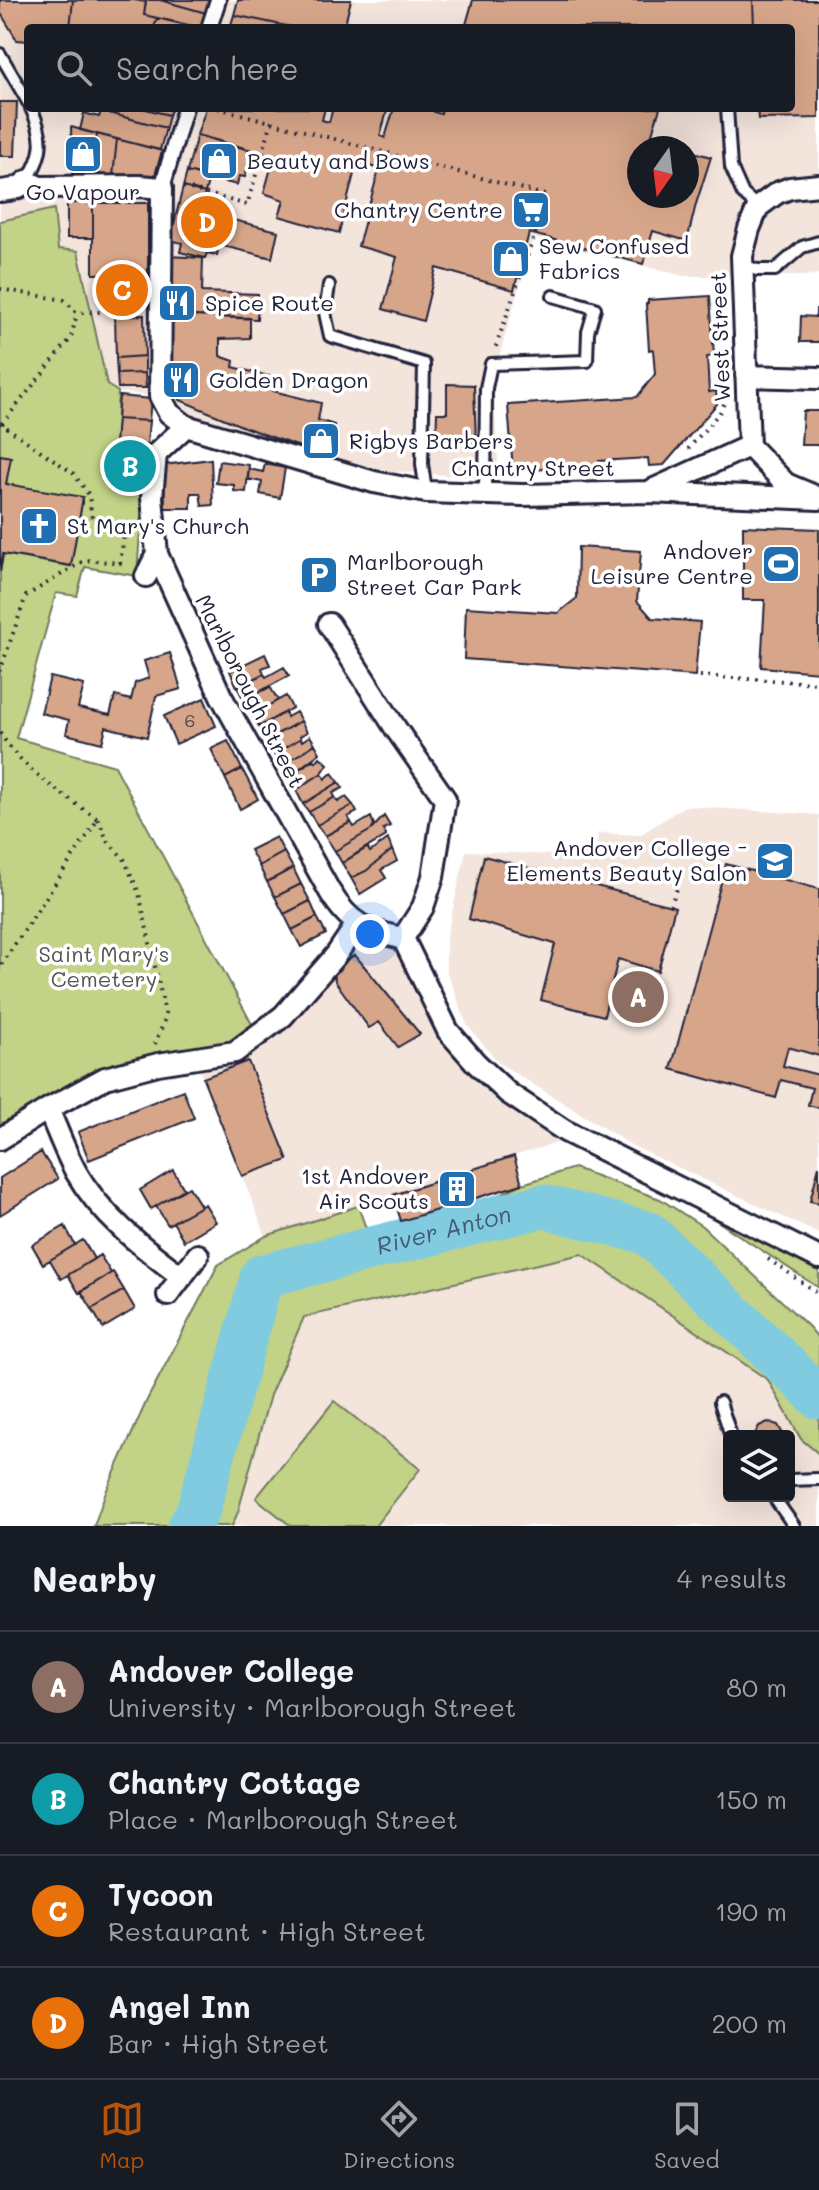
<!DOCTYPE html>
<meta charset="utf-8">
<style>
:root{--surface:#171b24;--page:#242831;--text:#f1f3f6;--muted:#9ea1a6;--line:#363941;--accent:#b45309}
body{margin:0;font-family:Mali,sans-serif;background:var(--page);color:var(--text)}
.controls{position:absolute;right:24px;bottom:24px;display:grid;overflow:hidden;border-radius:8px;box-shadow:0 8px 32px #0002}
.controls button{width:72px;height:72px;display:grid;place-items:center;padding:0;border:0;border-bottom:2px solid var(--line);background:var(--surface);color:var(--text);font:40px sans-serif}
.compass{position:absolute;left:627px;top:136px;width:72px;height:72px;border-radius:50%;background:var(--surface);box-shadow:0 8px 32px #0002;rotate:194deg}
.you{position:absolute;left:370px;top:934px;width:28px;height:28px;margin:-20px;border:6px solid #fff;border-radius:50%;background:#1a73e8;box-shadow:0 0 0 12px #1a73e833}
.badge{display:grid;place-items:center;width:52px;height:52px;border-radius:50%;background:var(--accent);color:#fff;font-size:26px;font-weight:700}
.pin{position:absolute;translate:-50% -50%;border:4px solid #fff;box-shadow:0 2px 8px #0006}
.list{margin:0;padding:0;list-style:none}
h2{display:flex;justify-content:space-between;align-items:center;height:104px;margin:0;padding:0 32px;font-size:34px}
h2 small{font-size:26px;font-weight:400;color:var(--muted)}
.list li{display:grid;grid-template-columns:52px 1fr auto;gap:24px;align-items:center;box-sizing:border-box;height:112px;padding:0 32px;border-top:2px solid var(--line)}
.list b{display:block;font-size:30px;white-space:nowrap}
.list p{margin:0;font-size:26px;white-space:nowrap;color:var(--muted)}
.list em{font-size:26px;font-style:normal;color:var(--muted)}
.icon{flex:none;width:44px;height:44px;fill:none;stroke:currentColor;stroke-width:2;stroke-linecap:round;stroke-linejoin:round}
.map{position:relative;flex:none;width:819px;height:1526px;overflow:hidden}
.search{position:absolute;background:var(--surface);box-shadow:0 8px 32px #0002;left:24px;right:24px;top:24px;height:88px;display:flex;align-items:center;gap:20px;box-sizing:border-box;padding:0 28px;border-radius:8px;color:var(--muted);font-size:30px}
.sheet{height:552px;background:var(--surface)}
nav{display:flex;justify-content:space-around;align-items:center;box-sizing:border-box;height:112px;border-top:2px solid var(--line);background:var(--surface);font-size:22px;color:var(--muted)}
nav a{display:grid;justify-items:center;gap:4px}
nav .on{color:var(--accent)}
.map>svg:first-child{display:block}
</style>
<div class="map">
<svg width="819" height="1526" viewBox="0 0 819 1526">
<rect width="100%" height="100%" fill="#fff"/>
<filter id="ink" filterUnits="userSpaceOnUse"><feTurbulence type="fractalNoise" baseFrequency=".0125" numOctaves="2"/><feDisplacementMap in="SourceGraphic" scale="16" xChannelSelector="R" yChannelSelector="G"/><feConvolveMatrix kernelMatrix="1 2 1 2 8 2 1 2 1" color-interpolation-filters="sRGB"/></filter>
<g filter="url(#ink)">
<!-- built -->
<path fill="#f3e4dc" fill-rule="evenodd" d="M0,0H819V274L803,276H684L533,238L493,378L499,478L317,467L151,396L118,392L107,385L78,251L58,250L54,210L0,221ZM28,28H791V108H28ZM639,148H687V196H639Z
M685,806L819,815V1234L631,1145L499,1063L467,1025L446,969V939L466,851L596,857L598,833L640,835Z
M401,940L427,1019L502,1097L564,1140L266,1236L192,1051L233,1045L296,1003L331,952Z
M582,1254L819,1351V1526H215L303,1317ZM729,1436H789V1496H729Z"/>
<!-- green -->
<path fill="#c2d286" stroke="#727a60" stroke-width="2" d="M54,209L58,249L78,251L107,385L118,392L114,486L143,487L137,576L85,567L77,596L56,593L16,738L115,766L255,1030L233,1045L192,1051L0,1132V572L3,554L70,566L83,498L6,484L10,457L0,455V221Z
M574,1168L660,1199L702,1226L809,1327L819,1339V1454L801,1439L768,1380L582,1254L304,1317L270,1395L238,1512L232,1526H94L105,1494L147,1400L218,1265L266,1236L358,1206L367,1231L490,1199L522,1184Z
M705,1213L819,1270V1288Z
M334,1401L420,1469L375,1526H291L256,1498Z"/>
<g fill="none" stroke-linecap="round" stroke-linejoin="round">
<!-- river -->
<path stroke="#81cbe1" stroke-width="44" id="s1" d="M190,1526L198,1511L262,1276L542,1206L648,1233L819,1397"/>
</g>
<!-- building -->
<path fill="#d7a68a" stroke="#22223b" stroke-width="2" d="M0,0H73L70,28H28V41L17,40L0,12Z
M73,0H134L146,2L144,15L157,18L154,28H70Z
M146,0H160L206,13L202,28L144,15Z
M160,0H210L206,13Z
M238,0H351L344,28H296L234,15Z
M473,0H753L754,28H465Z
M753,0H819V118L758,119L757,108H791V28H754Z
M234,15L296,28H230Z
M157,18L198,28H154Z
M0,102H17L15,156H0Z
M101,108H142L169,115L166,128L101,111Z
M142,108H172L169,115Z
M206,108H325L322,120L329,122L333,108H388L380,136L385,138L394,108H435L434,112L441,114L442,108H660L650,140L678,148H639V196H687V150L711,157L696,204L687,241L653,231L643,264L529,233L514,290L436,268L423,321L383,309L397,257L358,246L379,169L357,162L339,233L279,216L284,200L264,193L274,157L197,135Z
M101,111L166,128L160,150L80,130L84,113L99,117Z
M71,127L97,134L92,173H72Z
M97,134L117,139L113,176L92,173Z
M197,135L252,150L245,177L239,176L237,185L187,172Z
M117,139L162,151L155,175L149,178L113,176Z
M187,172L209,177L205,193L183,187Z
M183,187L205,193L200,212L278,231L272,258L219,245L217,255L207,253L205,258L180,252L182,243L170,240Z
M67,203H93V238H67Z
M93,203H148V274H93Z
M169,256L203,258L202,292L258,294L257,319L169,315Z
M102,274H142V307L102,306Z
M710,296L714,356L707,357L709,392L716,391L717,404L664,465L649,466L648,458L599,461V466L513,471L508,405L637,397L655,374L653,349L649,350L646,304L648,303V300Z
M816,309H819V342H800L801,316L816,317Z
M144,315L145,356L116,358L115,316Z
M169,315L250,318V338L220,339V356L234,361L233,367L276,378L273,391L321,403L318,420L334,425L323,453L294,445L244,427L180,400L170,383Z
M145,356V373L117,374L116,358Z
M145,373L146,388H118L117,374Z
M447,384L474,385L476,443H436L437,413H447Z
M119,396L151,399L149,421L117,419Z
M803,411H819V445H801Z
M117,419L149,421L147,445L115,443Z
M117,448L144,449L142,485L116,484Z
M0,455L11,457L6,484L83,497L71,566L3,554L0,572Z
M211,459L213,505L202,506L200,493H191V508H165L164,465Z
M219,461L249,465L246,492L234,491V485L216,483Z
M265,464L285,468L280,498L260,494L262,482L248,479L249,469L263,472Z
M743,526L819,529V672L761,667L765,600H743Z
M578,547L641,551L637,601L652,618L700,622L695,676L464,659L466,607L558,613L577,598Z
M170,653L181,689L156,696L147,737L106,727L102,743L66,734L69,720L41,713L50,677L84,685L78,708L110,715L115,696L131,700L135,683L149,678L144,661Z
M265,654L270,665L262,668L264,674L237,687L230,671Z
M284,667L289,676L244,700L237,687L264,674L266,677Z
M270,687L278,700L252,715L244,700Z
M286,696L292,708L259,727L252,715Z
M204,698L216,726L176,744L164,716Z
M285,712L287,717L296,712L301,721L266,740L259,727Z
M301,721L307,732L300,736L301,738L274,754L266,740Z
M310,736L315,744L281,766L274,754L301,738L302,741Z
M228,741L242,769L225,778L211,749Z
M315,744L320,753L288,777L281,766Z
M320,757L328,764L322,773L296,790L288,777L314,759L316,762Z
M242,769L258,799L240,809L225,778Z
M322,773L325,779L332,773L339,782L303,804L296,790Z
M339,782L343,788L333,793L335,797L309,812L303,804Z
M335,797L338,802L346,797L353,805L317,825L309,812Z
M353,805L357,812L348,817L351,822L325,836L317,825Z
M384,816L390,826L383,829L386,836L342,863L335,851L371,830Z
M371,817L374,825L371,830L335,851L325,836L351,822L354,827Z
M276,837L284,852L259,866L250,850Z
M388,839L392,850L366,871L351,878L342,863L367,847L370,852Z
M392,850L397,861L381,870L386,878L360,894L351,878L366,871Z
M284,852L293,868L267,882L259,866Z
M484,856L675,907L658,971L618,959L604,1016L541,1000L555,944L469,919Z
M726,864L819,889V1056L788,1047L783,1066L819,1075V1108L808,1105L812,1088L781,1080L776,1098L671,1069Z
M293,868L301,884L275,897L267,882Z
M301,884L310,901L284,914L275,897Z
M310,901L317,917L292,930L284,914Z
M317,917L326,934L301,947L292,930Z
M355,955L420,1034L398,1047L379,1022L369,1028L335,981L334,968Z
M248,1061L288,1160L242,1176L203,1078Z
M183,1090L194,1118L89,1160L78,1132Z
M41,1152L58,1179L0,1215V1178Z
M514,1156L522,1184L401,1221L393,1195Z
M819,1166V1203L810,1201Z
M173,1170L184,1189L151,1209L140,1190Z
M189,1187L201,1206L168,1225L156,1206Z
M205,1204L216,1222L184,1241L173,1222Z
M65,1226L75,1245L43,1264L32,1245Z
M83,1240L94,1259L61,1279L50,1260Z
M100,1255L111,1273L79,1293L68,1275Z
M113,1272L124,1290L92,1309L81,1291Z
M124,1290L135,1309L103,1328L92,1309Z
M768,1422L778,1425L784,1436H754L759,1426Z"/>
<g fill="none" stroke-linecap="round" stroke-linejoin="round">
<!-- service casing -->
<g stroke="#22223b" stroke-width="16">
<path id="service" d="M0,54L28,102
M727,108L731,167L743,194L758,207
M27,181C44,153 45,138 31,108
M741,264L757,270H775L802,247L819,242
M329,285L325,313L330,336L424,364L422,464L426,492
M485,495L486,388L491,364L587,361L588,332L595,308L553,296
M720,1402L731,1436
M789,1480L819,1479
M773,1496L794,1526"/>
</g>
<!-- pedestrian casing -->
<g stroke="#22223b" stroke-width="20">
<path id="pedestrian" d="M209,28L218,0
M162,188L185,108"/>
</g>
<!-- minor casing -->
<g stroke="#22223b" stroke-width="26">
<path id="minor" d="M0,191C11,190 19,189 27,181L39,187L140,186L162,188L160,396L169,413L186,426L374,482L426,492L523,495L648,492L819,499
M746,376L819,378
M186,426L156,454L152,497L157,554L221,696L330,892C350,925 366,931 403,938
M652,490L749,446
M812,495L786,484L749,446L742,256L749,229L758,207L777,193L790,188L819,185
M146,576L157,554
M329,624L396,729L445,799L433,877L423,907L403,938
M403,938L448,1031L476,1063L508,1093L565,1131L819,1258
M48,1109C57,1129 65,1152 76,1172C101,1216 142,1247 182,1277
M0,1139L48,1109L105,1078L158,1064L235,1052L283,1016L336,955L357,924
M168,1295L198,1255"/>
</g>
<!-- path -->
<path stroke="#22223b" stroke-width="4" stroke-dasharray="2 6" stroke-linecap="butt" d="M218,108L545,195L535,234L495,349
M183,187L247,205L272,121
M0,289L64,300L77,313L138,310
M0,423L73,473L89,495L92,520L125,529L120,563L85,560L26,596L0,671
M2,424L71,338L77,313
M688,449L720,412L725,402
M700,676L819,683
M0,733C23,770 62,794 98,819L0,967
M98,819L107,840L124,859L139,893L166,1017L155,1044
M670,906L679,884
M768,1259L819,1294"/>
<!-- service -->
<use href="#service" stroke="#fff" stroke-width="10"/>
<!-- pedestrian -->
<use href="#pedestrian" stroke="#fff" stroke-width="14"/>
<!-- minor -->
<use href="#minor" stroke="#fff" stroke-width="20"/>
</g>
</g>
<!-- icons -->
<defs>
<g id="shop-square" transform="scale(2)"><rect x="-9" y="-9" width="18" height="18" rx="4" fill="#1f6fb2" stroke="#fff"/><path d="M-5-2.5h2.3a2.7 3.5 0 0 1 5.4 0H5L5.5 6h-11ZM-1.5-2.5h3a1.5 2.3 0 0 0-3 0Z" fill="#fff"/></g>
<g id="supermarket-square" transform="scale(2)"><rect x="-9" y="-9" width="18" height="18" rx="4" fill="#1f6fb2" stroke="#fff"/><path d="M-6-5.5h2.5l.6 2H6L4.5 2H-2.5L-4.4-4H-6ZM-1.5 3.2a1.3 1.3 0 1 0 .1 0ZM3 3.2a1.3 1.3 0 1 0 .1 0Z" fill="#fff"/></g>
<g id="restaurant-square" transform="scale(2)"><rect x="-9" y="-9" width="18" height="18" rx="4" fill="#1f6fb2" stroke="#fff"/><path d="M-5-6h1v4h1v-4h1v4h1v-4h1v5L-1.5 .5V6h-2V.5L-5-1ZM5-6V6H3V1.5H1.5Q1.5-4 5-6Z" fill="#fff"/></g>
<g id="church-square" transform="scale(2)"><rect x="-9" y="-9" width="18" height="18" rx="4" fill="#1f6fb2" stroke="#fff"/><path d="M-1.2-6h2.4v3.5h3.3v2.4h-3.3V6h-2.4V-.1h-3.3v-2.4h3.3Z" fill="#fff"/></g>
<g id="stadium-square" transform="scale(2)"><rect x="-9" y="-9" width="18" height="18" rx="4" fill="#1f6fb2" stroke="#fff"/><path d="M0-5a6.5 5 0 1 0 0 10a6.5 5 0 1 0 0-10ZM-3.5-1.8h7v3.6h-7Z" fill="#fff"/></g>
<g id="parking-square" transform="scale(2)"><rect x="-9" y="-9" width="18" height="18" rx="4" fill="#1f6fb2" stroke="#fff"/><path d="M-3.5-5.5H1a3.5 3.5 0 0 1 0 7H-1V5.5H-3.5ZM-1-3.4V-.6H.8a1.4 1.4 0 0 0 0-2.8Z" fill="#fff"/></g>
<g id="school-square" transform="scale(2)"><rect x="-9" y="-9" width="18" height="18" rx="4" fill="#1f6fb2" stroke="#fff"/><path d="M0-5L7-2L0 1L-7-2ZM-4 1L0 2.5L4 1V4Q0 6-4 4Z" fill="#fff"/></g>
<g id="building-square" transform="scale(2)"><rect x="-9" y="-9" width="18" height="18" rx="4" fill="#1f6fb2" stroke="#fff"/><path d="M-4-6H4V6H1V3H-1V6H-4ZM-2.5-4.3h1.7v1.8h-1.7ZM.8-4.3h1.7v1.8H.8ZM-2.5-1h1.7V.8h-1.7ZM.8-1h1.7V.8H.8Z" fill="#fff"/></g>
</defs>
<g fill-rule="evenodd">
<use href="#shop-square" x="83" y="154"/>
<use href="#shop-square" x="219" y="161"/>
<use href="#supermarket-square" x="531" y="210"/>
<use href="#shop-square" x="511" y="259"/>
<use href="#restaurant-square" x="177" y="303"/>
<use href="#restaurant-square" x="181" y="380"/>
<use href="#shop-square" x="321" y="441"/>
<use href="#church-square" x="39" y="526"/>
<use href="#stadium-square" x="781" y="564"/>
<use href="#parking-square" x="319" y="575"/>
<use href="#school-square" x="775" y="861"/>
<use href="#building-square" x="457" y="1189"/>
</g>
<g text-anchor="middle" stroke-width="7" stroke-linejoin="round" paint-order="stroke">
<!-- number labels -->
<g font-size="18" fill="#4f434f">
<text x="190" y="727">6</text>
</g>
<!-- poi labels -->
<g font-size="22" fill="#22223b" stroke="#fff" text-anchor="start">
<text x="247" y="169">Beauty and Bows</text>
<text x="83" y="200" text-anchor="middle">Go Vapour</text>
<text x="503" y="218" text-anchor="end">Chantry Centre</text>
<text x="539" y="254">Sew Confused<tspan x="539" dy="25">Fabrics</tspan></text>
<text x="205" y="311">Spice Route</text>
<text x="209" y="388">Golden Dragon</text>
<text x="349" y="449">Rigbys Barbers</text>
<text x="67" y="534">St Mary's Church</text>
<text x="753" y="559" text-anchor="end">Andover<tspan x="753" dy="25">Leisure Centre</tspan></text>
<text x="347" y="570">Marlborough<tspan x="347" dy="25">Street Car Park</tspan></text>
<text x="747" y="856" text-anchor="end">Andover College -<tspan x="747" dy="25">Elements Beauty Salon</tspan></text>
<text x="429" y="1184" text-anchor="end">1st Andover<tspan x="429" dy="25">Air Scouts</tspan></text>
</g>
<!-- street labels -->
<g font-size="22" fill="#22223b" stroke="#fff">
<text transform="translate(720 337) rotate(-92)" y="8">West Street</text>
<text x="533" y="476">Chantry Street</text>
<text transform="translate(250 691) rotate(63)" y="8">Marlborough Street</text>
</g>
<!-- park labels -->
<g font-size="22" fill="#525752" stroke="#fff">
<text x="104" y="962">Saint Mary's<tspan x="104" dy="25">Cemetery</tspan></text>
</g>
<!-- water labels -->
<g font-size="24" font-style="italic" fill="#435d75" stroke="#fff">
<text dy="8" stroke="none"><textPath href="#s1" startOffset="448">River Anton</textPath></text>
</g>
</g>
</svg>
<div class="controls">
<button><svg class="icon" aria-label="layers" viewBox="0 0 24 24"><path d="M12 4l9 5-9 5-9-5zM3 14l9 5 9-5"/></svg></button>
</div>
<svg class="compass" viewBox="-18 -18 36 36"><path d="M0-13l5 13h-10z" fill="#e53935"/><path d="M0 13l5-13h-10z" fill="#9ea1a6"/></svg>
<div class="you"></div>
<div class="pin badge" style="left:638px;top:997px;background:#8d6e63">A</div>
<div class="pin badge" style="left:130px;top:466px;background:#0f9aa8">B</div>
<div class="pin badge" style="left:122px;top:290px;background:#e8710a">C</div>
<div class="pin badge" style="left:207px;top:222px;background:#e8710a">D</div>
<div class="search"><svg class="icon" aria-label="search" viewBox="0 0 24 24"><circle cx="10" cy="10" r="6"/><path d="M15 15l6 6"/></svg>Search here</div>
</div>
<section class="sheet">
<h2>Nearby<small>4 results</small></h2>
<ul class="list">
<li><span class="badge" style="background:#8d6e63">A</span><div><b>Andover College</b><p>University · Marlborough Street</p></div><em>80 m</em></li>
<li><span class="badge" style="background:#0f9aa8">B</span><div><b>Chantry Cottage</b><p>Place · Marlborough Street</p></div><em>150 m</em></li>
<li><span class="badge" style="background:#e8710a">C</span><div><b>Tycoon</b><p>Restaurant · High Street</p></div><em>190 m</em></li>
<li><span class="badge" style="background:#e8710a">D</span><div><b>Angel Inn</b><p>Bar · High Street</p></div><em>200 m</em></li>
</ul>
</section>
<nav>
<a class="on"><svg class="icon" aria-label="map" viewBox="0 0 24 24"><path d="M3 6l6-2 6 2 6-2v14l-6 2-6-2-6 2zM9 4v14M15 6v14"/></svg>Map</a>
<a><svg class="icon" aria-label="directions" viewBox="0 0 24 24"><path d="M12 3l9 9-9 9-9-9zM9 14v-3h6M13 9l2 2-2 2"/></svg>Directions</a>
<a><svg class="icon" aria-label="saved" viewBox="0 0 24 24"><path d="M7 4h10v16l-5-4-5 4z"/></svg>Saved</a>
</nav>
